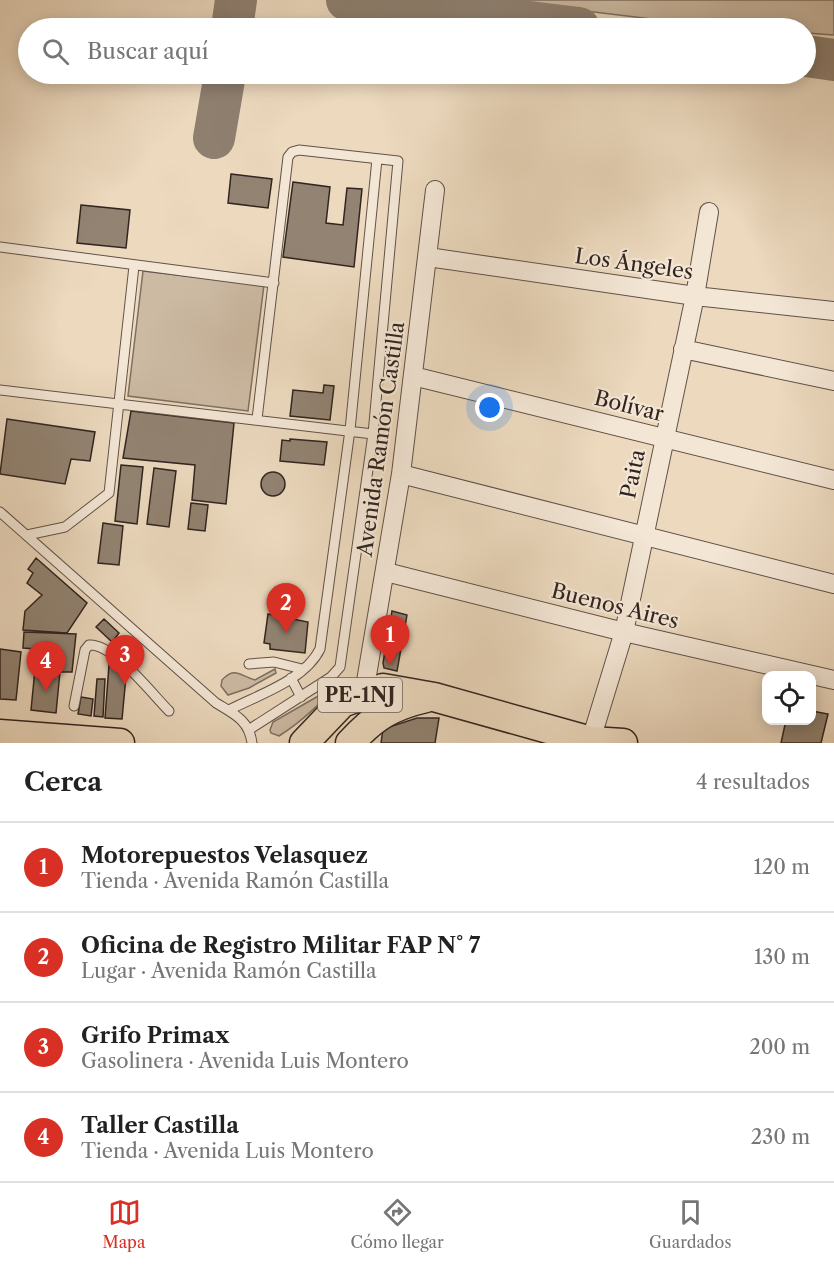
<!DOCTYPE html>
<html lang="es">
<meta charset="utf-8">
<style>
:root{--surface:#fff;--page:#f6f6f6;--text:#222;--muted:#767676;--line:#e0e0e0;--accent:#d93025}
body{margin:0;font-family:"Libre Caslon Text",serif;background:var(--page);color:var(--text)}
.controls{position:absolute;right:18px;bottom:18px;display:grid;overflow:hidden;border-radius:12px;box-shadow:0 3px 15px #0003}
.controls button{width:54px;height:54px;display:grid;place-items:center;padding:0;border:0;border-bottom:2px solid var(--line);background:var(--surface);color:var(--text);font:30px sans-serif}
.you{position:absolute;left:490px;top:408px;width:21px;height:21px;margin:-15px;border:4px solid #fff;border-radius:50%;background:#1a73e8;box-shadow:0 0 0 9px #1a73e833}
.badge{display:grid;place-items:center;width:39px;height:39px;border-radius:50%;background:var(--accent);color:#fff;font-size:20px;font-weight:700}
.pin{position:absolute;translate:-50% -50px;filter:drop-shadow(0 2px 3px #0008)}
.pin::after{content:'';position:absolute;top:32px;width:21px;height:18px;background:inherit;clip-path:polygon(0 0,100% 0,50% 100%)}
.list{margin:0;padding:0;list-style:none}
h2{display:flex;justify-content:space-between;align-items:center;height:78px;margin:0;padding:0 24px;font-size:26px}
h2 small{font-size:20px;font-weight:400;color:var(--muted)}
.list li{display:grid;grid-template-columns:39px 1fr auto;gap:18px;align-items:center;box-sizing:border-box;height:90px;padding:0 24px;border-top:2px solid var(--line)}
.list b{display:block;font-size:22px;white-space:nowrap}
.list p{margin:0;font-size:20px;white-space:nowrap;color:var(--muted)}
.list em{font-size:20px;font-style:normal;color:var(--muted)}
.icon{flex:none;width:33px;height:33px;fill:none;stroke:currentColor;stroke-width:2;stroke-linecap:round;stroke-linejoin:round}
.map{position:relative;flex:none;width:834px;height:743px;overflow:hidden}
.search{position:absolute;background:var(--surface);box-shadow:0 3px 15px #0003;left:18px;right:18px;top:18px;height:66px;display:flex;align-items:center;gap:15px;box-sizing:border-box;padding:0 21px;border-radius:33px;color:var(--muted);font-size:22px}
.sheet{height:438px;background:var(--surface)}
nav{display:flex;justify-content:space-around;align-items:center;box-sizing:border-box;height:84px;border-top:2px solid var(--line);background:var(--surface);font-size:16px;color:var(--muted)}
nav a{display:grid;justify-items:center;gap:3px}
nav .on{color:var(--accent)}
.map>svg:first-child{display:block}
</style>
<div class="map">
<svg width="834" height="743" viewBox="0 0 834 743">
<rect width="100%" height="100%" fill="#ecd9be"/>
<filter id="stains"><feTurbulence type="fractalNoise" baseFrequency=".00333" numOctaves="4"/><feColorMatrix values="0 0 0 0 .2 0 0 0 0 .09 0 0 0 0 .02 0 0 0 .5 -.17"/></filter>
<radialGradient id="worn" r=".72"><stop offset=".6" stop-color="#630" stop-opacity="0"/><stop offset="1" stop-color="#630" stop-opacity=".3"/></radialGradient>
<!-- green -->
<path fill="#ccbaa3" stroke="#7e7062" stroke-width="1.5" d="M494,0H834V35L806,33V28L702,25Z
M143,271L264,285L248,411L128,396Z
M275,669L276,673L249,688L228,695L221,686L222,680C235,666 240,676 255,680Z
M340,680C322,703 304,720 279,736L271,733L270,730L273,722L320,695Z"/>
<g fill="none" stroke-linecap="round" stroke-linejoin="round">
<!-- taxiway -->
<path stroke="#8e7f6f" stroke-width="42" d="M347,0L579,28
M232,28L236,0
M806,56L834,60
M214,138L225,74"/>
</g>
<!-- building -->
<path fill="#928372" stroke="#312520" stroke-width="1.5" d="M231,174L272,179L268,208L228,203Z
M293,182L330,187L326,223L343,225L347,188L362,189L354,267L283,257Z
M81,205L130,210L126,248L77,243Z
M324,385L334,386L330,420L290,416L293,390L323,393Z
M131,411L234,423L226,504L192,500L195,465L123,458Z
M7,419L95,432L90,461L71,459L65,484L0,474Z
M290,439L327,442L324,465L280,461L282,440L290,441Z
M121,465L143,467L137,524L115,521Z
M154,468L176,471L169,527L147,524Z
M261 484a12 12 0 1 1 24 0a12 12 0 1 1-24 0Z
M191,503L208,505L205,531L188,529Z
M103,523L123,526L119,565L98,563Z
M36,558L87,603L67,633L23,630L25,611L42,595L27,583L33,573L28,569Z
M392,611L407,615L397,671L384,668L383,663Z
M268,614L308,622L305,653L270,649V644L264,643Z
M104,619L119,633L112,642L96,627Z
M24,632L76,634L72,672H60L62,651L23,648Z
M0,649L21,652L16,700L0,699Z
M37,649L62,651L56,713L31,710Z
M109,665L127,666L122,719L105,718Z
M97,679H105L103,717L94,716Z
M81,697L93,699L91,716L78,714Z
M812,711L828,714L821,743H781L786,720H812Z
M417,718H439L435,743H381L383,729Z"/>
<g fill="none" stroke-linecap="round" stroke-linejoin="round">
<!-- lane casing -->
<g stroke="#605248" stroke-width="11">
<path id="lane" d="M0,247L274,283
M0,390L373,434
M0,512L216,703C234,714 249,720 252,743
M27,535L65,527L109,493L134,266
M249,664L274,662L302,669
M291,678L301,697
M74,706L85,650L89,645C113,643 152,694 169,711
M229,710C258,695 305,680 320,649L350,430L377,159
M250,729L331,677L340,667L373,434L398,161L299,150L292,152L288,157L257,419"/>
</g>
<!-- street casing -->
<g stroke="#605248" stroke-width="20">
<path id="street" d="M428,257L695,296L834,311
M683,349L834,381
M413,376L834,480
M401,474L834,584
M386,572L624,632L834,680
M364,693L401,474L435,190
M590,743L624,632L695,296L709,212"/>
</g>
<!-- primary casing -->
<g stroke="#312520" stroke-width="31">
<path id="primary" d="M0,734L120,743
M304,743L342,703L383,688L434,697L591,741L623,743
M350,743C374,717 391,706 426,698"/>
</g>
<!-- lane -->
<use href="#lane" stroke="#f3e6d5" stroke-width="9"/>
<!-- street -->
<use href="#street" stroke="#f3e6d5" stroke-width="18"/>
<!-- primary -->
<use href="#primary" stroke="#ecd9be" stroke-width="28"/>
</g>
<g text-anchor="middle" stroke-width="4.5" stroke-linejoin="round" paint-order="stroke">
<!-- shield labels -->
<rect fill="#f3e6d5" stroke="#6b5f56" stroke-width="1.5" x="318" y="678" width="84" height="34" rx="4.5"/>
<g font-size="20" font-weight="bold" fill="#312520">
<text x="360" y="702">PE-1NJ</text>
</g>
<!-- street labels -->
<g font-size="21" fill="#312520" stroke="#f3e6d5">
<text transform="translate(634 264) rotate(8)" y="7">Los Ángeles</text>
<text transform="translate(629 406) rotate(14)" y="7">Bolívar</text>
<text transform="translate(381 439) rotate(-82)" y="7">Avenida Ramón Castilla</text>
<text transform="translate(633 474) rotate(-78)" y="7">Paita</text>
<text transform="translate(615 606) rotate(14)" y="7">Buenos Aires</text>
</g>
</g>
<rect width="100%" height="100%" filter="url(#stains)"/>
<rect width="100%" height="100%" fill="url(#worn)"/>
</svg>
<div class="controls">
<button><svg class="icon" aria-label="locate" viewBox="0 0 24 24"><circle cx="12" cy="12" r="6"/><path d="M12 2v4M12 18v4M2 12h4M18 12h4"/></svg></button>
</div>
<div class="you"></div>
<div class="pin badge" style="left:390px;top:665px">1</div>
<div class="pin badge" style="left:286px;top:633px">2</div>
<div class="pin badge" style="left:125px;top:685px">3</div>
<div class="pin badge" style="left:46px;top:691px">4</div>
<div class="search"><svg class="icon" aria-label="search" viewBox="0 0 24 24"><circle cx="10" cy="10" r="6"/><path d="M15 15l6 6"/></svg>Buscar aquí</div>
</div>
<section class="sheet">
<h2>Cerca<small>4 resultados</small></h2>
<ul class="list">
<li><span class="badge">1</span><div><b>Motorepuestos Velasquez</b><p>Tienda · Avenida Ramón Castilla</p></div><em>120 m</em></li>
<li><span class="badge">2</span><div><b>Oficina de Registro Militar FAP N° 7</b><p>Lugar · Avenida Ramón Castilla</p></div><em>130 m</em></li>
<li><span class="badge">3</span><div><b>Grifo Primax</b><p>Gasolinera · Avenida Luis Montero</p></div><em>200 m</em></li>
<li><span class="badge">4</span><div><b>Taller Castilla</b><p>Tienda · Avenida Luis Montero</p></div><em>230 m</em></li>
</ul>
</section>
<nav>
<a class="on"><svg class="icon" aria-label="map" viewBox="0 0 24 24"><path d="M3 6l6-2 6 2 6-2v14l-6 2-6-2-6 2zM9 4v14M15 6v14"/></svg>Mapa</a>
<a><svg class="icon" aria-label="directions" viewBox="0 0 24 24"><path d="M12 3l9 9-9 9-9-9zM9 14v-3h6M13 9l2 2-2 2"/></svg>Cómo llegar</a>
<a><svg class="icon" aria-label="saved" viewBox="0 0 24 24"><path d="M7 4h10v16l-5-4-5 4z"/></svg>Guardados</a>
</nav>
